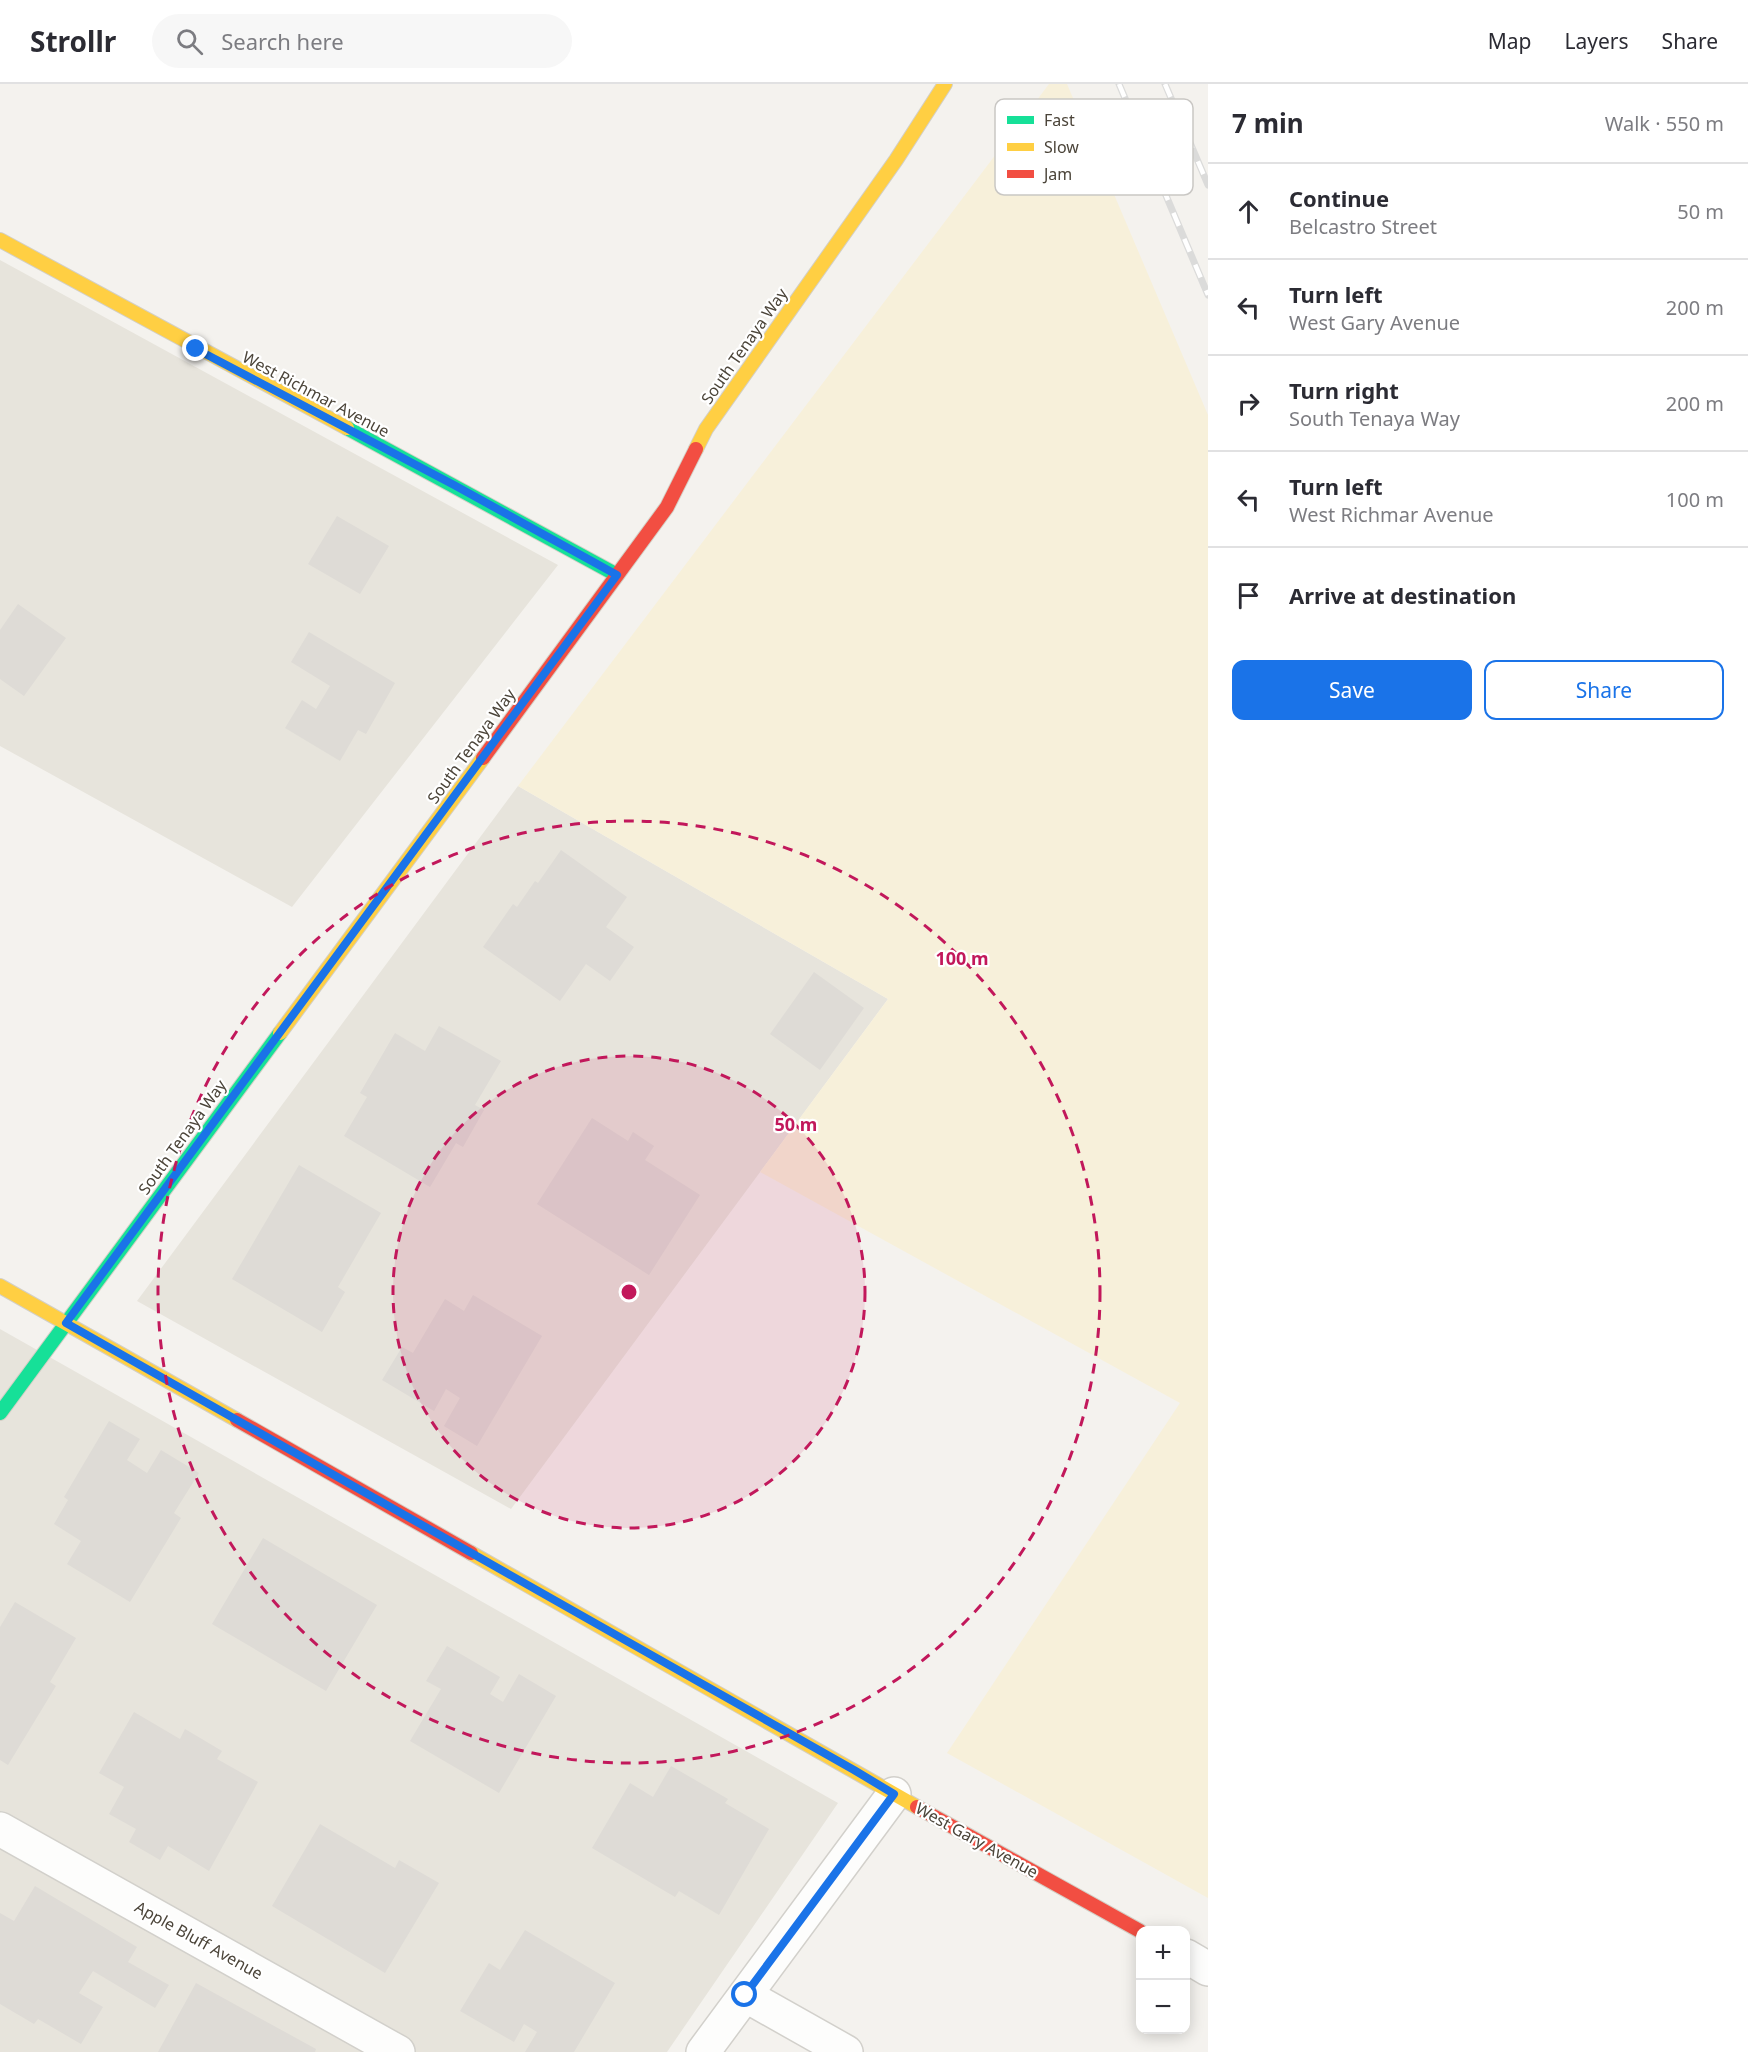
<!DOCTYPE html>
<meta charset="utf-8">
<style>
:root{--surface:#fff;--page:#f7f7f7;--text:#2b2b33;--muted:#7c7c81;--line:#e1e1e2;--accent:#1a73e8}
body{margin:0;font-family:"Noto Sans",sans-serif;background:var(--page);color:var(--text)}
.controls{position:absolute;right:18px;bottom:18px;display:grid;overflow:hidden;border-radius:12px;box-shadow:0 3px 15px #0003}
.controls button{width:54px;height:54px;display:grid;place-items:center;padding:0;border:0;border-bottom:2px solid var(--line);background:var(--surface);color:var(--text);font:30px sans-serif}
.stop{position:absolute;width:18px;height:18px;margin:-14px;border:4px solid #1a73e8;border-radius:50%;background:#fff}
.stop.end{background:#1a73e8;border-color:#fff;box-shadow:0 2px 6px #0008}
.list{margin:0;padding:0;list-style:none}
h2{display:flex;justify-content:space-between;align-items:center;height:78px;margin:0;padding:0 24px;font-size:26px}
h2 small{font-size:20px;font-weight:400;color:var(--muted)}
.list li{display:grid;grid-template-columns:39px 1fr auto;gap:18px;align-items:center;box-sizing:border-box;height:96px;padding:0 24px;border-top:2px solid var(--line)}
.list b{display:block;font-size:22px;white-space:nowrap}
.list p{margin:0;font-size:20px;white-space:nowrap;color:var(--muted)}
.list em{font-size:20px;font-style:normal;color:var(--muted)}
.actions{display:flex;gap:12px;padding:18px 24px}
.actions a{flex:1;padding:14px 0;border:2px solid var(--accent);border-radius:12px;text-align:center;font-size:21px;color:var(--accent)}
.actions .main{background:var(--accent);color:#fff}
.icon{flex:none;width:33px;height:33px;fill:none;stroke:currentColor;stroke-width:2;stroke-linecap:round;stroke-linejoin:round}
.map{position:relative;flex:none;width:1208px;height:1968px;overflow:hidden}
header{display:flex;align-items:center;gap:36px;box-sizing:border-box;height:84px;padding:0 30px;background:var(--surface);border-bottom:2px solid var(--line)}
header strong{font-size:28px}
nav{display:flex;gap:33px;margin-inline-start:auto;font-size:21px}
.search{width:420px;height:54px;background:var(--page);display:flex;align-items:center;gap:15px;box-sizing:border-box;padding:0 21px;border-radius:33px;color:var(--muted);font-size:22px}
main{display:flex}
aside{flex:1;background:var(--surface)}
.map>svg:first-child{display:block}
</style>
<header>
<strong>Strollr</strong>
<div class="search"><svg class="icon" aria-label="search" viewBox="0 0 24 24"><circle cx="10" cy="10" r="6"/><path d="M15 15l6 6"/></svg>Search here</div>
<nav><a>Map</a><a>Layers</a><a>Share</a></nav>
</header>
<main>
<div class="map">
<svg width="1208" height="1968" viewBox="0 0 1208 1968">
<rect width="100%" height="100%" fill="#f4f2ee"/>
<!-- residential -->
<path fill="#e7e4dc" d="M0,176L558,481L292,823L0,662Z
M518,702L888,915L511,1425L137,1217Z
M0,1245L838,1719L667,1968H0Z"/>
<!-- sand -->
<path fill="#f7f0da" d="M1049,0H1067L1208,331V1814L947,1669L1180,1319L760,1088L888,915L518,702Z"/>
<!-- building -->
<path fill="#dedbd6" d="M337,432L389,462L360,510L308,480Z
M18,520L66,554L24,612L0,595V546Z
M309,548L395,599L366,650L358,646L340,677L285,644L302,616L316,625L330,602L291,578Z
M561,766L627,813L606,843L634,863L610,897L586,880L560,917L483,863L513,820L517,823L535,797L538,799Z
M814,888L864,924L820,986L770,950Z
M439,942L501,977L475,1021L484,1026L463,1063L456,1059L430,1103L344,1052L367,1013L360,1009L395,949L425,967Z
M592,1034L628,1057L633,1048L654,1062L645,1076L700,1111L649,1191L537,1120Z
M299,1081L381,1129L338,1203L345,1208L322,1248L232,1195Z
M473,1211L542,1252L477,1362L444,1342L460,1314L446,1305L434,1327L382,1296L402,1263L413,1269L445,1215L464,1227Z
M109,1337L140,1355L127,1376L147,1389L161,1366L199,1389L174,1429L181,1434L130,1518L67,1480L81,1457L54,1440L68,1416L64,1413Z
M263,1454L377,1521L326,1607L212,1540Z
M15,1518L76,1554L50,1598L56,1602L8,1681L0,1676V1543Z
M447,1562L500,1593L490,1610L503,1618L519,1590L556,1612L499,1709L410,1657L441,1605L426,1597Z
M134,1628L180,1655L185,1645L222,1667L217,1675L258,1698L209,1787L168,1762L160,1776L129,1758L136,1745L109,1730L124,1703L99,1689Z
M671,1682L728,1715L725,1719L769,1745L719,1831L679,1807L675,1813L592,1764L630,1699L653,1713Z
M320,1740L395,1784L399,1776L439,1799L385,1889L272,1822Z
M35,1802L137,1863L128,1878L169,1901L155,1924L93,1887L79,1909L103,1923L81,1960L38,1935L34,1940L0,1920V1829L14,1837Z
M525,1846L615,1899L574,1968H525L537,1948L524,1940L514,1958L460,1927L489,1879L500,1886Z
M196,1899L316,1965L315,1968H158Z"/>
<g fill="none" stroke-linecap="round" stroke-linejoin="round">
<!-- street casing -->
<g stroke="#d2d0cb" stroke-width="36">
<path id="street" d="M0,1745L398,1968
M1186,1872L1208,1885
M745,1911L846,1968
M703,1968L894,1710"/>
</g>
<!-- fast casing -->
<g stroke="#d3cfc5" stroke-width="16">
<path id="fast" d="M347,344L617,491
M0,1329L280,949"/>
</g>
<!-- slow casing -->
<g stroke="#d3cfc5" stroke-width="16">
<path id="slow" d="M0,156L347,344
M696,365L706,345L896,76L945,0
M280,949L483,674
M0,1202L237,1336
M471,1469L917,1723"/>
</g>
<!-- jam casing -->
<g stroke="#d3cfc5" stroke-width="16">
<path id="jam" d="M483,674L667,423L696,365
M237,1336L471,1469
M917,1723L1140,1847"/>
</g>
<!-- street -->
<use href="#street" stroke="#fdfdfc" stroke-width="33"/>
<!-- fast -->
<use href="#fast" stroke="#16e098" stroke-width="14"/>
<!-- slow -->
<use href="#slow" stroke="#ffcf43" stroke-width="14"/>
<!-- jam -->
<use href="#jam" stroke="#f24e42" stroke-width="14"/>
<!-- rail casing -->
<g stroke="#dbdbda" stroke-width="7">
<path id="rail" d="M1119,0L1208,211
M1165,0L1208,101"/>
</g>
<!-- rail -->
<use href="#rail" stroke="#fff" stroke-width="4.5" stroke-dasharray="14" stroke-linecap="butt"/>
</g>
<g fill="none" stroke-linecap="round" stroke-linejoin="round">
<!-- route -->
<path stroke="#1a73e8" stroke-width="8" d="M196,265L454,401L617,491L66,1239L854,1686L894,1710L745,1911"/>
</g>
<!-- distance rings -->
<circle cx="629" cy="1208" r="236" fill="#c2185b" fill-opacity=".12"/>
<g fill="none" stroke="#c2185b" stroke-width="3" stroke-dasharray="10 8">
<circle cx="629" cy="1208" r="236"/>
<circle cx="629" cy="1208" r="471"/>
</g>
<g text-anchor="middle" stroke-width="4.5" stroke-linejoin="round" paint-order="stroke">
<!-- street labels -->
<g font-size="16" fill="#4b4439" stroke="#fff">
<text transform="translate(744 262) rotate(-55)" y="6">South Tenaya Way</text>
<text transform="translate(316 310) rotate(28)" y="6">West Richmar Avenue</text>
<text transform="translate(471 662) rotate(-54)" y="6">South Tenaya Way</text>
<text transform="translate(182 1053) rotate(-54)" y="6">South Tenaya Way</text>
<text transform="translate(977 1756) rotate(29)" y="6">West Gary Avenue</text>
<text transform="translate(199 1856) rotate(29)" y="6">Apple Bluff Avenue</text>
</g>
</g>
<!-- legend -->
<rect x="995" y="15" width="198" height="96" rx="9" fill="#fff" stroke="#c9c7c4" stroke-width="1.5"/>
<rect x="1007" y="32" width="27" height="8" fill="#16e098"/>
<rect x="1007" y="59" width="27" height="8" fill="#ffcf43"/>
<rect x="1007" y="86" width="27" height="8" fill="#f24e42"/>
<g font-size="16" fill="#4b4439">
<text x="1044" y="42">Fast</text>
<text x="1044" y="69">Slow</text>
<text x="1044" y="96">Jam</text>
</g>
<circle cx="629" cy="1208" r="9" fill="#c2185b" stroke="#fff" stroke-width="3"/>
<g font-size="18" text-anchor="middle" font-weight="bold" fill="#c2185b" stroke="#fff" stroke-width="4.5" stroke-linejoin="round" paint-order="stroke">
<text x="962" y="881">100 m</text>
<text x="796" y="1047">50 m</text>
</g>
</svg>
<div class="controls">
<button>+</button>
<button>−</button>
</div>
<div class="stop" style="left:745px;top:1911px"></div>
<div class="stop end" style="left:196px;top:265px"></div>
</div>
<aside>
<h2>7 min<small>Walk · 550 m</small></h2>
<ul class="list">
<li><svg class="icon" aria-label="ahead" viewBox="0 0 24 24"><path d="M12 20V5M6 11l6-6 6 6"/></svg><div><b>Continue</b><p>Belcastro Street</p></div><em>50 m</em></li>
<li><svg class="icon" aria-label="left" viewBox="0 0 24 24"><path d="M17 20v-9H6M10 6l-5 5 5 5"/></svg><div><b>Turn left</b><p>West Gary Avenue</p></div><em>200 m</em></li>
<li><svg class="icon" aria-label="right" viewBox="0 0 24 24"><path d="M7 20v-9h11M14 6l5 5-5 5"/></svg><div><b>Turn right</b><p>South Tenaya Way</p></div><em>200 m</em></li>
<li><svg class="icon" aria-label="left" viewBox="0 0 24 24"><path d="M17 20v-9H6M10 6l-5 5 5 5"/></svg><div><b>Turn left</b><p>West Richmar Avenue</p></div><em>100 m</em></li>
<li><svg class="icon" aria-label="arrive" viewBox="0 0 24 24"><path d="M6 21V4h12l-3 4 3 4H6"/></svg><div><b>Arrive at destination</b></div></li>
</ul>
<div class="actions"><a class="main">Save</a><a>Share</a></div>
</aside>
</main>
